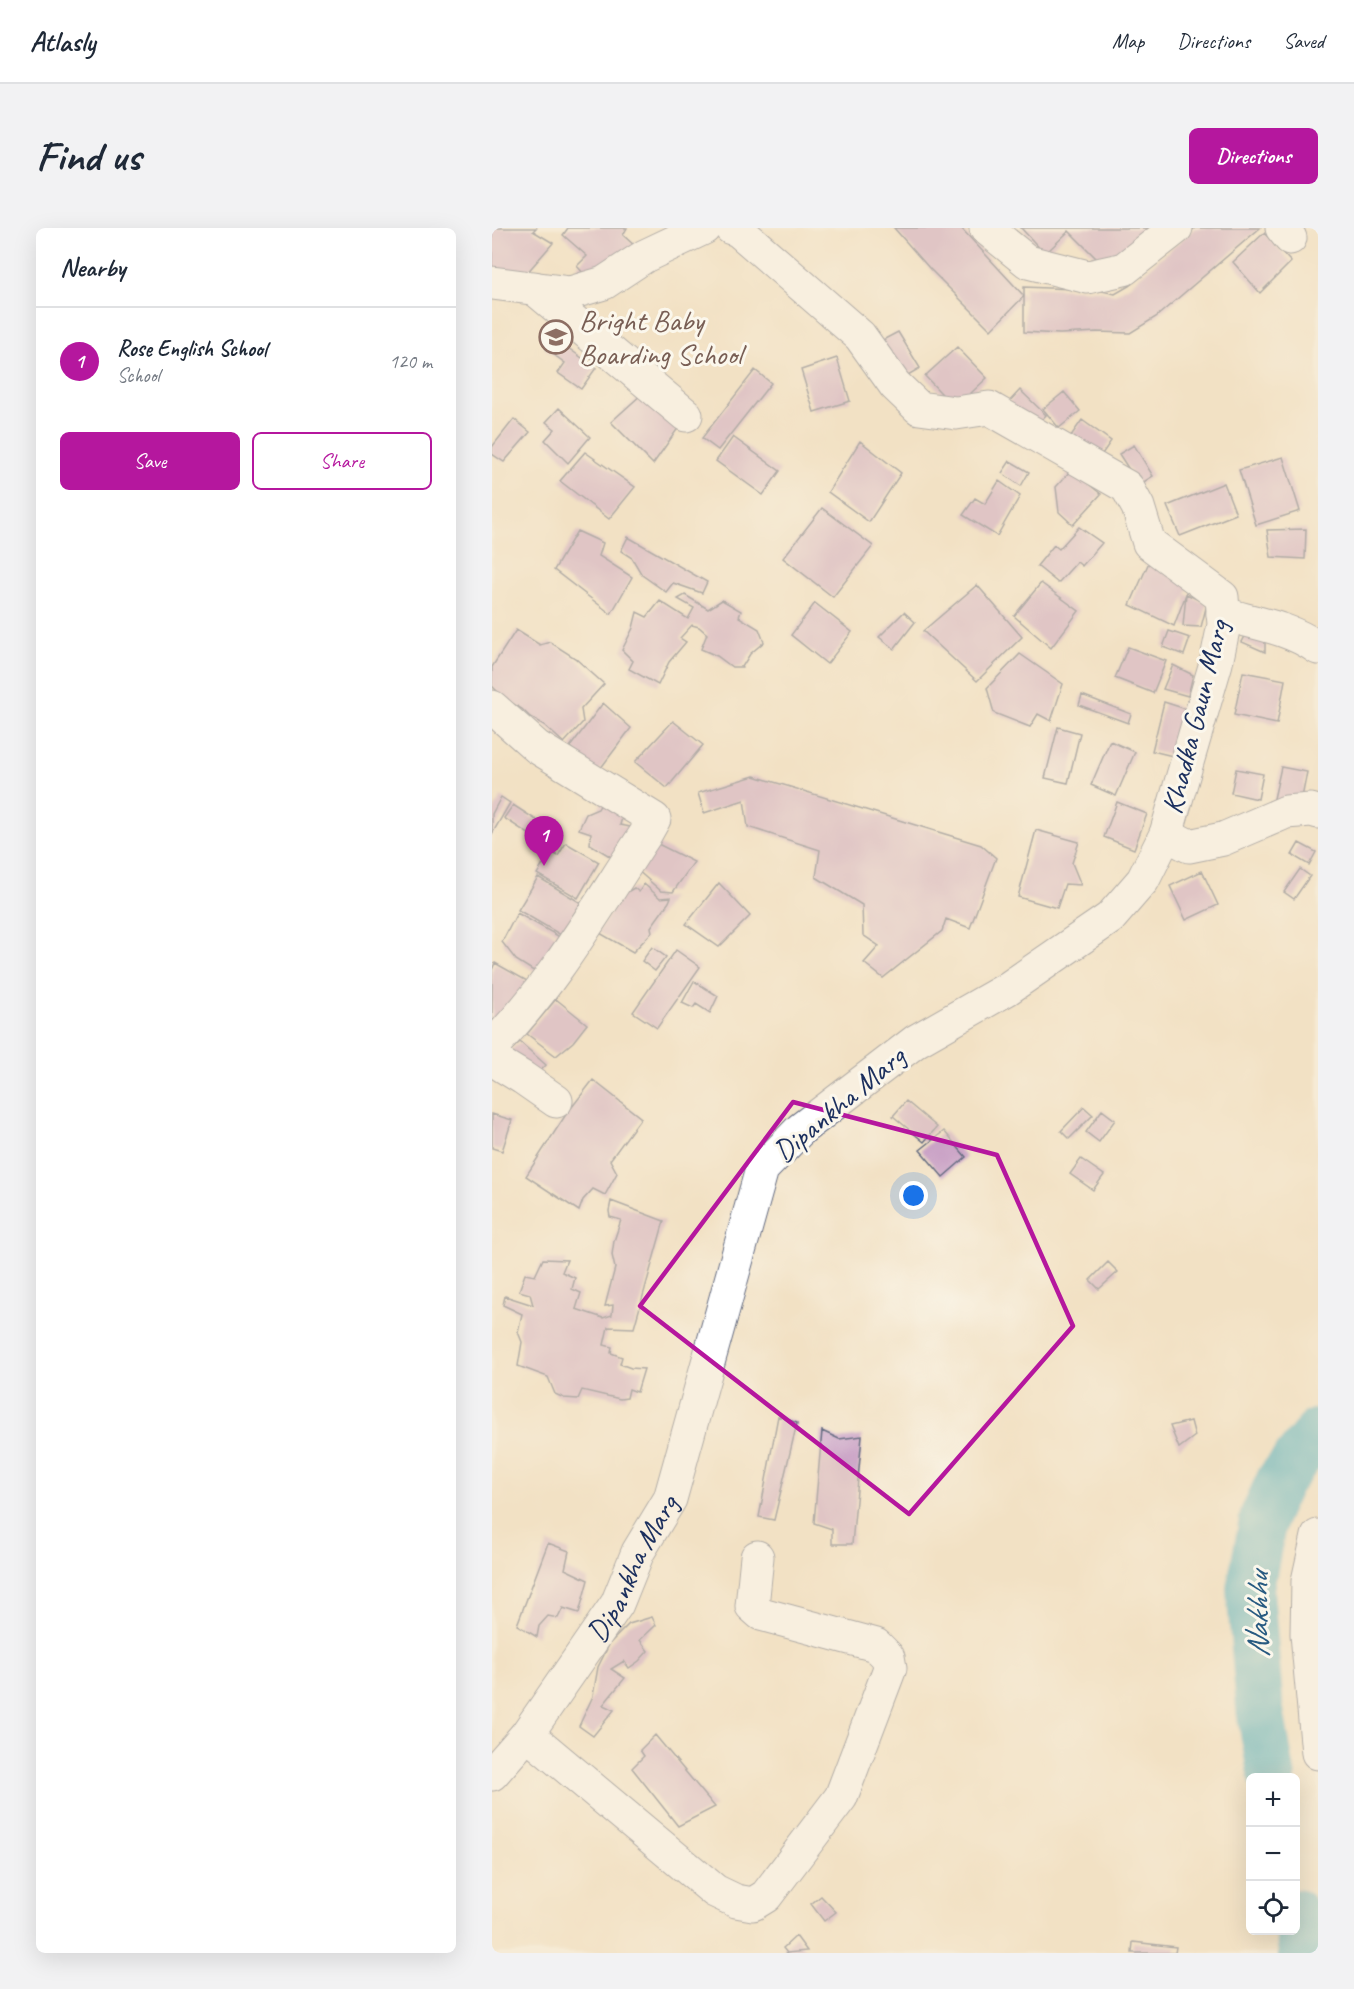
<!DOCTYPE html>
<meta charset="utf-8">
<style>
:root{--surface:#fff;--page:#f2f2f3;--text:#1f2937;--muted:#747a83;--line:#e0e1e3;--accent:#b5179e}
body{margin:0;font-family:Caveat,sans-serif;background:var(--page);color:var(--text)}
.controls{position:absolute;right:18px;bottom:18px;display:grid;overflow:hidden;border-radius:9px;box-shadow:0 6px 24px #0002}
.controls button{width:54px;height:54px;display:grid;place-items:center;padding:0;border:0;border-bottom:2px solid var(--line);background:var(--surface);color:var(--text);font:30px sans-serif}
.you{position:absolute;left:422px;top:968px;width:21px;height:21px;margin:-15px;border:4px solid #fff;border-radius:50%;background:#1a73e8;box-shadow:0 0 0 9px #1a73e833}
.badge{display:grid;place-items:center;width:39px;height:39px;border-radius:50%;background:var(--accent);color:#fff;font-size:20px;font-weight:700}
.pin{position:absolute;translate:-50% -50px;filter:drop-shadow(0 2px 3px #0008)}
.pin::after{content:'';position:absolute;top:32px;width:21px;height:18px;background:inherit;clip-path:polygon(0 0,100% 0,50% 100%)}
.list{margin:0;padding:0;list-style:none}
h2{display:flex;justify-content:space-between;align-items:center;height:78px;margin:0;padding:0 24px;font-size:26px}
h2 small{font-size:20px;font-weight:400;color:var(--muted)}
.list li{display:grid;grid-template-columns:39px 1fr auto;gap:18px;align-items:center;box-sizing:border-box;height:108px;padding:0 24px;border-top:2px solid var(--line)}
.list b{display:block;font-size:22px;white-space:nowrap}
.list p{margin:0;font-size:20px;white-space:nowrap;color:var(--muted)}
.list em{font-size:20px;font-style:normal;color:var(--muted)}
.actions{display:flex;gap:12px;padding:18px 24px}
.actions a{flex:1;padding:14px 0;border:2px solid var(--accent);border-radius:9px;text-align:center;font-size:21px;color:var(--accent)}
.actions .main{background:var(--accent);color:#fff}
.icon{flex:none;width:33px;height:33px;fill:none;stroke:currentColor;stroke-width:2;stroke-linecap:round;stroke-linejoin:round}
.map{position:relative;flex:none;width:826px;height:1725px;overflow:hidden;border-radius:9px}
header{display:flex;align-items:center;gap:36px;box-sizing:border-box;height:84px;padding:0 30px;background:var(--surface);border-bottom:2px solid var(--line)}
header strong{font-size:28px}
nav{display:flex;gap:33px;margin-inline-start:auto;font-size:21px}
.intro{display:flex;align-items:center;justify-content:space-between;box-sizing:border-box;height:144px;padding:0 36px}
h1{margin:0;font-size:42px}
.button{padding:15px 27px;border-radius:9px;background:var(--accent);color:#fff;font-size:21px;font-weight:700}
main{display:flex;gap:36px;padding:0 36px}
aside{flex:1;background:var(--surface);border-radius:9px;box-shadow:0 6px 24px #0002}
.map>svg:first-child{display:block}
</style>
<header>
<strong>Atlasly</strong>
<nav><a>Map</a><a>Directions</a><a>Saved</a></nav>
</header>
<div class="intro"><h1>Find us</h1><a class="button">Directions</a></div>
<main>
<aside>
<h2>Nearby<small></small></h2>
<ul class="list">
<li><span class="badge">1</span><div><b>Rose English School</b><p>School</p></div><em>120 m</em></li>
</ul>
<div class="actions"><a class="main">Save</a><a>Share</a></div>
</aside>
<div class="map">
<svg width="826" height="1725" viewBox="0 0 826 1725">
<rect width="100%" height="100%" fill="#fbf7ec"/>
<filter id="ink" filterUnits="userSpaceOnUse"><feTurbulence type="fractalNoise" baseFrequency=".0167" numOctaves="2"/><feDisplacementMap in="SourceGraphic" scale="12" xChannelSelector="R" yChannelSelector="G"/><feConvolveMatrix kernelMatrix="1 2 1 2 8 2 1 2 1" color-interpolation-filters="sRGB"/></filter>
<filter id="wash" filterUnits="userSpaceOnUse"><feTurbulence type="fractalNoise" baseFrequency=".008" numOctaves="4" result="noise"/><feDisplacementMap in="SourceGraphic" scale="24" xChannelSelector="R" yChannelSelector="G"/><feGaussianBlur stdDeviation="1.35" result="paint"/><feColorMatrix in="noise" values="0 0 0 0 0 0 0 0 0 0 0 0 0 0 0 0 0 1.4 0 .05"/><feComposite in="paint" operator="in"/></filter>
<g filter="url(#wash)">
<rect width="100%" height="100%" fill="#f2e1c4"/>
<g fill="none" stroke-linecap="round" stroke-linejoin="round">
<!-- river -->
<path stroke="#41abc1" stroke-width="48" d="M780,1550L768,1482L758,1361L772,1287L788,1252L826,1204
M804,1685L810,1725"/>
</g>
<g id="blocks">
<!-- building -->
<path fill="#caa3c6" d="M0,0H44L41,3L61,15L26,55L0,39Z
M76,0H135L131,7L145,20L99,54L85,38L95,28L71,7Z
M402,0H469L532,68L499,102L438,41Z
M529,0H658L614,40L577,3L553,26Z
M703,0H768L664,89L638,105L605,104L568,106L532,104V59L606,62L623,66L637,58Z
M772,5L799,34L768,65L741,34Z
M406,104L428,140L409,151L387,114Z
M62,110L104,140L89,161L66,145L73,135L54,121Z
M465,119L495,150L463,180L433,148Z
M345,130L358,173L322,184L309,142Z
M263,142L279,155L226,222L210,210Z
M528,162L554,187L542,200L515,176Z
M572,164L588,183L567,200L551,181Z
M150,166L189,196L161,236L119,194Z
M67,180L98,209L76,235L53,212L63,201L54,194Z
M22,191L38,204L12,234L0,226V219Z
M590,192L619,213L606,232L576,212Z
M241,209L288,243L271,267L224,233Z
M368,213L409,245L377,294L336,264Z
M642,217L661,248L647,257L627,226Z
M93,224L143,259L117,291L68,253Z
M791,229L808,283L764,297L747,242Z
M518,233L537,244L529,258L510,245Z
M579,242L609,266L581,297L567,284L564,259Z
M507,253L528,268L505,308L471,287L483,270L493,276Z
M732,255L744,286L688,308L675,278Z
M330,280L381,318L341,369L291,330Z
M587,299L610,315L590,338L585,334L566,355L545,338L562,317L567,321Z
M814,301L813,331L779,329L775,302Z
M85,303L111,315L107,328L140,349L119,386L62,342Z
M136,309L215,354L210,365L181,355L174,364L150,347L140,330L129,323Z
M658,332L700,351L694,366L715,376L709,399L691,398L694,366L682,398L638,377Z
M549,355L587,383L559,420L522,388Z
M485,357L530,409L485,453L431,403Z
M193,367L216,381L230,372L249,383L247,389L267,401L272,414L258,426L250,439H240L225,428L209,421L215,406L207,399L200,397L188,410L194,414L177,434L166,457L137,441L141,433L130,422L141,400L145,384L155,389L168,373L196,391L202,380L186,371Z
M323,375L360,404L335,436L299,407Z
M412,384L423,394L402,421L387,409Z
M24,402L48,417L58,414L83,430L112,456L89,481L91,494L72,515L52,497L38,489L30,481L13,471L0,458V439Z
M677,403L698,410L692,427L671,419Z
M756,403L773,408V424L750,414Z
M636,419L674,433L661,465L623,450Z
M528,426L571,456L559,493L546,486L538,499L502,485L495,460Z
M681,437L701,447L696,468L671,461Z
M751,444L793,452L785,496L742,487Z
M590,467L639,486L636,495L587,477Z
M672,474L697,482L681,528L660,523Z
M111,475L139,500L105,545L78,519Z
M181,493L211,517L175,560L143,534Z
M566,499L588,505L576,555L553,550Z
M618,513L643,524L624,568L599,557Z
M789,539L815,544L808,580L781,575Z
M744,541L771,546L766,571L739,565Z
M262,548L489,617L504,630L478,700L454,691L450,703L391,750L372,735L387,718L371,707L370,677L324,649L328,622L256,599L252,572L212,585L206,565Z
M9,569L18,575L0,606V586Z
M110,574L131,586L128,597L138,599L142,610L124,632L98,616L99,605L87,601L94,586L106,581Z
M625,574L655,586L642,621L612,609Z
M21,577L60,602L52,616L12,590Z
M544,602L587,614L580,635L589,657L573,656L565,680L526,669Z
M74,615L107,634L86,670L45,646L59,624L66,628Z
M164,615L202,634L181,664L169,663L144,641Z
M807,615L824,624L817,637L800,627Z
M808,641L818,648L802,671L792,664Z
M710,643L726,677L694,692L678,658Z
M46,649L89,675L69,707L26,682Z
M227,655L258,688L227,719L194,696Z
M152,656L168,670L179,669L177,674L159,699L160,704L141,724L106,704L130,667L142,660L147,664Z
M25,685L75,713L55,746L40,742L24,732L10,714Z
M160,719L174,729L163,743L150,733Z
M184,722L208,739L165,800L141,784Z
M3,735L37,754L16,801L0,792V742Z
M202,753L226,768L218,785L204,776L201,780L190,775Z
M64,771L95,796L81,814L64,828L35,806Z
M28,814L54,837L39,853L16,825Z
M101,852L149,890L118,932L125,945L113,967L101,961L91,972L87,983L34,948L73,888Z
M414,873L445,899L432,914L401,888Z
M592,879L601,887L577,911L569,903Z
M610,882L623,892L607,914L594,904Z
M0,886L20,892L10,923L0,920Z
M452,903L474,929L451,949L428,922Z
M589,931L612,947L601,962L578,946Z
M119,973L172,993L142,1100L116,1099L112,1117L120,1119L119,1125L130,1129L128,1136L139,1140L152,1141L145,1164L137,1161L135,1170L128,1171L90,1162L86,1171L72,1170L63,1166L56,1149L26,1138L30,1114L26,1104L30,1086L11,1077L13,1068L41,1077L38,1066L27,1063L33,1046L43,1048L51,1031L75,1032L70,1044L83,1050L80,1061L89,1065L84,1081L111,1090L120,1087L121,1077L113,1078L123,1040L120,1027L122,1013L129,992L118,989L117,983Z
M616,1034L626,1044L607,1061L598,1052Z
M286,1188L305,1195L282,1292L267,1289Z
M699,1193L703,1208L687,1220L678,1198Z
M330,1203L347,1211L370,1208L360,1316H340V1301L322,1295Z
M56,1315L77,1323L73,1341L96,1352L87,1385L71,1380L66,1390L56,1388L47,1398L45,1409L25,1397Z
M160,1389L164,1397L148,1412L156,1423L147,1433L137,1440L132,1433L119,1441L133,1450L111,1477L122,1482L101,1508L87,1498L101,1468L106,1439L118,1415L137,1396Z
M163,1507L223,1579L186,1598L140,1540L152,1528L148,1522Z
M329,1668L344,1684L332,1693L319,1676Z
M304,1708L315,1723L295,1725L291,1720Z
M641,1714L684,1719L683,1725H640Z"/>
</g>
</g>
<g filter="url(#ink)">
<use href="#blocks" fill-opacity="0" stroke="#666d82" stroke-width="1.5"/>
<g fill="none" stroke-linecap="round" stroke-linejoin="round">
<!-- minor casing -->
<g stroke="#666d82" stroke-width="35">
<g id="minor">
<path d="M239,0L246,2L368,108L403,157L427,180L464,185L497,180L635,259L646,279L657,315L730,369L732,397L724,435L674,606"/>
<path d="M494,0L536,34L596,49L632,41L684,0"/>
<path d="M790,0L798,10"/>
<path d="M0,55L78,65L112,55L153,28L212,0"/>
<path d="M42,60L194,187"/>
<path d="M731,386C763,395 799,400 826,420"/>
<path d="M0,479L45,519L162,591L153,607C105,679 61,757 0,818"/>
<path d="M0,831L31,850L64,873"/>
<path d="M826,1308L816,1353L815,1406L826,1525"/>
<path d="M35,1506L223,1663L244,1673L261,1676L274,1668L349,1569L398,1440L396,1429L384,1417L269,1386L260,1378L265,1329"/>
<path id="s1" d="M0,1546L35,1506L125,1376L146,1324L178,1271L270,941L309,901L424,813L515,761L618,690L651,652L674,606L697,618L731,611L794,584L819,582L826,584"/>
</g>
</g>
<!-- minor -->
<use href="#minor" stroke="#fff" stroke-width="33"/>
</g>
</g>
<!-- marked area -->
<path d="M0 0H826V1725H0ZM301,874L505,927L581,1098L417,1286L148,1078Z" fill="#f2e1c4" fill-opacity=".55" fill-rule="evenodd"/>
<path fill="none" stroke="#b5179e" stroke-width="4.5" stroke-linejoin="round" d="M301,874L505,927L581,1098L417,1286L148,1078Z"/>
<!-- icons -->
<defs>
<g id="school-ring" transform="scale(1.725)"><circle r="9.5" fill="#fbf7ec" stroke="#8d6e63" stroke-width="1.5"/><path d="M0-5L7-2L0 1L-7-2ZM-4 1L0 2.5L4 1V4Q0 6-4 4Z" fill="#8d6e63"/></g>
</defs>
<g fill-rule="evenodd">
<use href="#school-ring" x="64" y="109"/>
</g>
<g text-anchor="middle" stroke-width="6" stroke-linejoin="round" paint-order="stroke">
<!-- education labels -->
<g font-size="30" fill="#785e54" stroke="#fbf7ec" text-anchor="start">
<text x="87" y="102">Bright Baby<tspan x="87" dy="34">Boarding School</tspan></text>
</g>
<!-- street labels -->
<g font-size="30" fill="#1b2f5e" stroke="#fbf7ec">
<text transform="translate(703 489) rotate(-76)" y="10">Khadka Gaun Marg</text>
<text transform="translate(347 876) rotate(-40)" y="10">Dipankha Marg</text>
<text dy="10" stroke="none"><textPath href="#s1" startOffset="250">Dipankha Marg</textPath></text>
</g>
<!-- water labels -->
<g font-size="32" font-style="italic" fill="#285a81" stroke="#fbf7ec">
<text transform="translate(765 1387) rotate(-90)" y="11">Nakhhu</text>
</g>
</g>
</svg>
<div class="controls">
<button>+</button>
<button>−</button>
<button><svg class="icon" aria-label="locate" viewBox="0 0 24 24"><circle cx="12" cy="12" r="6"/><path d="M12 2v4M12 18v4M2 12h4M18 12h4"/></svg></button>
</div>
<div class="you"></div>
<div class="pin badge" style="left:52px;top:638px">1</div>
</div>
</main>
